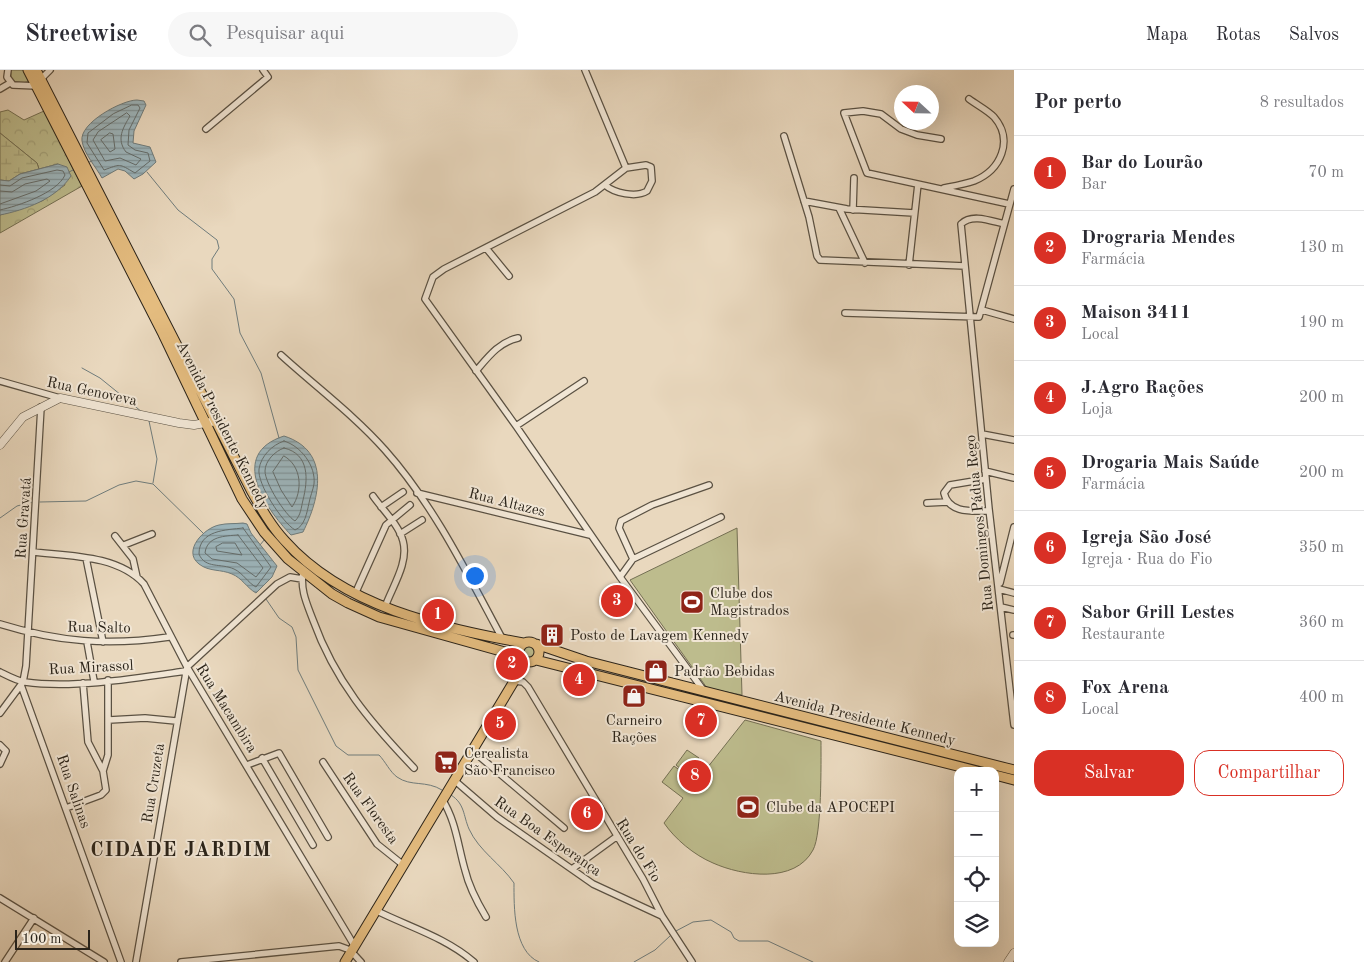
<!DOCTYPE html>
<html lang="pt">
<meta charset="utf-8">
<style>
:root{--surface:#fff;--page:#f7f7f7;--text:#2b2b33;--muted:#7c7c81;--line:#e1e1e2;--accent:#d93025}
body{margin:0;font-family:"Old Standard TT",serif;background:var(--page);color:var(--text)}
.controls{position:absolute;right:15px;bottom:15px;display:grid;overflow:hidden;border-radius:10px;box-shadow:0 5px 20px #0002}
.controls button{width:45px;height:45px;display:grid;place-items:center;padding:0;border:0;border-bottom:1px solid var(--line);background:var(--surface);color:var(--text);font:25px sans-serif}
.compass{position:absolute;left:894px;top:15px;width:45px;height:45px;border-radius:50%;background:var(--surface);box-shadow:0 5px 20px #0002;rotate:292deg}
.scale{position:absolute;left:15px;bottom:12px;width:75px;box-sizing:border-box;padding-left:5px;border:2px solid #2b241a;border-top:0;font-size:14px;line-height:18px;white-space:nowrap;color:#2b241a;-webkit-text-stroke:4px #f1e6d5;paint-order:stroke}
.you{position:absolute;left:474px;top:505px;width:18px;height:18px;margin:-12px;border:4px solid #fff;border-radius:50%;background:#1a73e8;box-shadow:0 0 0 8px #1a73e833}
.badge{display:grid;place-items:center;width:32px;height:32px;border-radius:50%;background:var(--accent);color:#fff;font-size:16px;font-weight:700}
.pin{position:absolute;translate:-50% -50%;border:2px solid #fff;box-shadow:0 1px 5px #0006}
.list{margin:0;padding:0;list-style:none}
h2{display:flex;justify-content:space-between;align-items:center;height:65px;margin:0;padding:0 20px;font-size:21px}
h2 small{font-size:16px;font-weight:400;color:var(--muted)}
.list li{display:grid;grid-template-columns:32px 1fr auto;gap:15px;align-items:center;box-sizing:border-box;height:75px;padding:0 20px;border-top:1px solid var(--line)}
.list b{display:block;font-size:19px;white-space:nowrap}
.list p{margin:0;font-size:16px;white-space:nowrap;color:var(--muted)}
.list em{font-size:16px;font-style:normal;color:var(--muted)}
.actions{display:flex;gap:10px;padding:15px 20px}
.actions a{flex:1;padding:11px 0;border:1px solid var(--accent);border-radius:15px;text-align:center;font-size:18px;color:var(--accent)}
.actions .main{background:var(--accent);color:#fff}
.icon{flex:none;width:28px;height:28px;fill:none;stroke:currentColor;stroke-width:2;stroke-linecap:round;stroke-linejoin:round}
.map{position:relative;flex:none;width:1014px;height:892px;overflow:hidden}
header{display:flex;align-items:center;gap:30px;box-sizing:border-box;height:70px;padding:0 25px;background:var(--surface);border-bottom:1px solid var(--line)}
header strong{font-size:24px}
nav{display:flex;gap:28px;margin-inline-start:auto;font-size:18px}
.search{width:350px;height:45px;background:var(--page);display:flex;align-items:center;gap:12px;box-sizing:border-box;padding:0 18px;border-radius:28px;color:var(--muted);font-size:19px}
main{display:flex}
aside{flex:1;background:var(--surface)}
.map>svg:first-child{display:block}
</style>
<header>
<strong>Streetwise</strong>
<div class="search"><svg class="icon" aria-label="search" viewBox="0 0 24 24"><circle cx="10" cy="10" r="6"/><path d="M15 15l6 6"/></svg>Pesquisar aqui</div>
<nav><a>Mapa</a><a>Rotas</a><a>Salvos</a></nav>
</header>
<main>
<div class="map">
<svg width="1014" height="892" viewBox="0 0 1014 892">
<defs>
<pattern id="forest-crowns" width="20" height="18" patternUnits="userSpaceOnUse" patternTransform="scale(1.25)"><rect width="20" height="18" fill="#bdbc8d"/><path d="M2 6a3 3 0 1 1 6 0M12 15a3 3 0 1 1 6 0" fill="none" stroke="#a3a179"/></pattern>
<pattern id="wetland-marsh" width="20" height="14" patternUnits="userSpaceOnUse" patternTransform="scale(1.25)"><rect width="20" height="14" fill="#bdbc8d"/><path d="M1 5h8M5 5V1M11 12h8M15 12V8" fill="none" stroke="#a3a179"/></pattern>
<pattern id="water-rules" width="6" height="5" patternUnits="userSpaceOnUse" patternTransform="scale(1.25)"><rect width="6" height="5" fill="#9db6bd"/><path d="M0 2.5h6" fill="none" stroke="#809499"/></pattern>
</defs>
<rect width="100%" height="100%" fill="#e9d8be"/>
<filter id="stains"><feTurbulence type="fractalNoise" baseFrequency=".004" numOctaves="4"/><feColorMatrix values="0 0 0 0 .2 0 0 0 0 .09 0 0 0 0 .02 0 0 0 .5 -.17"/></filter>
<radialGradient id="worn" r=".72"><stop offset=".6" stop-color="#630" stop-opacity="0"/><stop offset="1" stop-color="#630" stop-opacity=".3"/></radialGradient>
<!-- green -->
<path fill="#bdbc8d" stroke="#747054" d="M11,0H25L30,11L23,13L13,11L11,8Z
M737,458L742,625L707,618L630,510Z
M521 582a8 8 0 1 1 16 0a8 8 0 1 1-16 0Z
M745,650L821,671C821,692 822,764 813,780C795,814 742,806 713,793C694,785 675,769 664,753L683,728L662,712L674,696L696,712Z
M687,680L699,688L687,704L676,695Z"/>
<!-- forest -->
<path fill="url(#forest-crowns)" stroke="#747054" d="M8,40L24,50L44,41L82,116L0,163V145L42,131L65,115L58,94L39,99L37,93L0,63V42Z"/>
<!-- wetland -->
<path fill="url(#wetland-marsh)" stroke="#747054" d="M0,63L37,93L39,99L20,104L9,111L0,110Z"/>
<!-- water -->
<path fill="url(#water-rules)" stroke="#6f7c7c" d="M137,30L144,31L146,35L134,61L133,73L150,77L156,92L143,104L134,109L125,101L118,99L102,108C96,97 84,84 82,71C79,53 122,30 137,30Z
M58,94L67,97L71,106C56,129 25,140 0,145V110L9,111L20,104Z
M284,366C331,381 320,428 303,462L291,465C265,438 228,384 284,366Z
M243,453L247,454L251,463L277,496L272,507L256,523C247,518 242,508 232,504C221,499 209,502 199,494C182,481 204,458 219,455C227,453 235,454 243,453Z"/>
<g fill="none" stroke-linecap="round" stroke-linejoin="round">
<!-- shore -->
<path stroke="#646d6c" stroke-width="1" d="M132,35H138L140,38L129,60L128,75L135,80L148,83L150,91L135,103C118,93 121,94 104,100L87,73L88,63L113,44Z
M127,43L130,46C123,58 116,69 126,82L141,89L136,95L120,88L105,91L93,70L98,62Z
M110,63L113,64L115,79L110,82L101,70Z
M0,115L10,116L22,108L57,100L63,101L65,105C57,123 18,136 0,140
M0,121L12,122L25,114L47,109L50,111L36,121L0,134
M284,371C301,376 316,396 314,414C313,420 310,427 309,433C307,442 305,456 295,460C282,452 257,414 259,399C261,386 272,375 284,371Z
M284,378C310,384 308,410 303,430C301,438 301,445 295,451C285,445 265,413 265,401C265,391 275,381 284,378Z
M284,386C302,396 303,421 292,437L281,420L273,402Z
M243,458L271,497L256,517C248,513 243,503 234,499C221,493 205,499 199,484C199,460 226,460 243,458Z
M238,465L263,498L256,507L237,493L212,489L205,483C207,466 225,466 238,465Z
M223,473H235L242,485L217,481L216,477Z"/>
<!-- stream -->
<path stroke="#6f7c7c" stroke-width="1" d="M87,93L92,91
M69,102L75,99
M147,102L178,140L217,170L219,178L212,189V199L234,229L240,263L261,303L279,368
M82,298L100,308L142,342
M149,351L157,389L153,413
M40,432L86,431L119,415L136,411L153,414L203,463
M0,448L17,436L32,432
M260,475L265,469
M266,529L279,548L292,557L296,567L298,600L336,676L348,685H379C385,691 390,702 397,707C411,717 426,710 442,720
M451,725C465,734 463,745 469,759C479,781 501,794 514,813C514,836 513,881 539,892
M676,861L693,852L711,850L731,862L734,868L739,871H768L813,892
M634,892L655,880L670,866"/>
<!-- minor casing -->
<g stroke="#5a5143" stroke-width="8">
<path id="minor" d="M8,0L7,7L13,15L37,16
M585,0L626,98L595,122L444,199L433,207L425,229L516,356L620,507L704,621
M41,9L50,0
M0,19L10,13
M206,59L268,7L263,0
M784,66L809,147L817,186L820,190L965,196
M941,69L917,65L901,59L881,44L863,41L844,43L867,103L1009,134
M605,115C614,123 636,128 647,121L652,111L651,97L646,95L626,98
M944,118C954,116 965,114 974,111C1001,100 1014,70 994,47C987,40 977,35 969,29
M804,131L847,139L914,143
M839,138L865,193
M853,140L854,108
M1004,154C991,151 972,143 961,154L989,439L1014,655
M486,178L509,206
M909,195L918,114
M982,240L1014,249
M845,243L979,247L1014,119
M281,285C315,316 354,345 385,380C434,435 468,505 503,570
M476,301C488,287 499,272 518,268
M0,311L60,328
M516,356L584,311
M982,364L1014,370
M985,401L1014,408
M986,409L950,415L944,423C949,444 972,441 989,441
M417,423L590,465
M373,426C382,439 399,455 403,471C409,493 392,517 385,537
M927,433L947,432
M381,437L403,422
M400,464L422,450
M115,466L133,489L137,507
M124,475L152,464
M33,482C69,486 118,485 144,514L187,597L354,875
M86,488L103,572
M633,489L619,458L621,451L652,435L709,415
M303,502C300,520 307,534 313,550C335,611 370,652 414,698
M620,507L633,489L721,447
M1000,513L1014,457
M999,519L1014,523
M355,524L386,455L410,435
M1001,537L1014,540
M0,554C58,572 109,576 169,567
M1013,565H1014
M87,572L94,611
M187,597L277,514L290,507L302,509
M0,602C8,606 17,611 25,612C73,619 138,608 186,601
M514,611L523,612L528,617L643,809L662,846L692,892
M21,615L121,892
M0,643L23,612L26,596L41,337
M109,650L145,648L176,651
M0,675L6,681L0,694
M473,681L564,758
M262,688L313,775
M323,692L377,774L402,794
M247,695L279,683L328,767
M103,701L108,685V610
M454,710L497,747L593,814L662,846
M442,729C456,751 458,776 465,800C469,817 477,832 486,847
M66,738L101,725L106,720L103,701L88,672L83,613
M572,799L616,767
M0,828L104,892
M375,840C409,857 445,867 474,892
M5,892L34,848
M136,892L187,597
M181,892L339,876L350,880L361,892"/>
</g>
<!-- tertiary casing -->
<g stroke="#5a5143" stroke-width="9">
<path id="tertiary" d="M0,375L23,347L60,328L179,353L194,355L216,351
M1008,892L1014,883"/>
</g>
<!-- primary casing -->
<g stroke="#2b241a" stroke-width="11">
<path id="primary" d="M28,0L163,264L242,429L264,462L288,489L332,524L348,533L379,547L519,586
M36,0L251,420C261,438 271,456 285,471C344,537 439,557 523,573
M519 582a10 10 0 1 1 20 0a10 10 0 1 1-20 0Z
M536,574L586,591L1014,700
M536,590L977,701
M995,705L1014,710
M345,892L516,608L521,589"/>
</g>
<!-- minor -->
<use href="#minor" stroke="#f1e6d5" stroke-width="5.5"/>
<!-- tertiary -->
<use href="#tertiary" stroke="#f1e6d5" stroke-width="8"/>
<!-- primary -->
<use href="#primary" stroke="#e4bc7f" stroke-width="9"/>
</g>
<!-- icons -->
<defs>
<g id="stadium-square" transform="scale(1.25)"><rect x="-9" y="-9" width="18" height="18" rx="4" fill="#8f2418" stroke="#f1e6d5"/><path d="M0-5a6.5 5 0 1 0 0 10a6.5 5 0 1 0 0-10ZM-3.5-1.8h7v3.6h-7Z" fill="#fff"/></g>
<g id="building-square" transform="scale(1.25)"><rect x="-9" y="-9" width="18" height="18" rx="4" fill="#8f2418" stroke="#f1e6d5"/><path d="M-4-6H4V6H1V3H-1V6H-4ZM-2.5-4.3h1.7v1.8h-1.7ZM.8-4.3h1.7v1.8H.8ZM-2.5-1h1.7V.8h-1.7ZM.8-1h1.7V.8H.8Z" fill="#fff"/></g>
<g id="shop-square" transform="scale(1.25)"><rect x="-9" y="-9" width="18" height="18" rx="4" fill="#8f2418" stroke="#f1e6d5"/><path d="M-5-2.5h2.3a2.7 3.5 0 0 1 5.4 0H5L5.5 6h-11ZM-1.5-2.5h3a1.5 2.3 0 0 0-3 0Z" fill="#fff"/></g>
<g id="supermarket-square" transform="scale(1.25)"><rect x="-9" y="-9" width="18" height="18" rx="4" fill="#8f2418" stroke="#f1e6d5"/><path d="M-6-5.5h2.5l.6 2H6L4.5 2H-2.5L-4.4-4H-6ZM-1.5 3.2a1.3 1.3 0 1 0 .1 0ZM3 3.2a1.3 1.3 0 1 0 .1 0Z" fill="#fff"/></g>
</defs>
<g fill-rule="evenodd">
<use href="#stadium-square" x="692" y="532"/>
<use href="#building-square" x="552" y="565"/>
<use href="#shop-square" x="656" y="601"/>
<use href="#shop-square" x="634" y="626"/>
<use href="#supermarket-square" x="446" y="692"/>
<use href="#stadium-square" x="748" y="737"/>
</g>
<g text-anchor="middle" stroke-width="4" stroke-linejoin="round" paint-order="stroke">
<!-- street labels -->
<g font-size="15" fill="#2b241a" stroke="#f1e6d5">
<text transform="translate(92 321) rotate(12)" y="5">Rua Genoveva</text>
<text transform="translate(223 355) rotate(63)" y="5">Avenida Presidente Kennedy</text>
<text transform="translate(507 432) rotate(14)" y="5">Rua Altazes</text>
<text transform="translate(23 448) rotate(-86)" y="5">Rua Gravatá</text>
<text transform="translate(979 453) rotate(-96)" y="5">Rua Domingos Pádua Rego</text>
<text transform="translate(99 557) rotate(1)" y="5">Rua Salto</text>
<text transform="translate(91 597) rotate(-3)" y="5">Rua Mirassol</text>
<text transform="translate(227 638) rotate(58)" y="5">Rua Macambira</text>
<text transform="translate(865 648) rotate(14)" y="5">Avenida Presidente Kennedy</text>
<text transform="translate(153 713) rotate(-81)" y="5">Rua Cruzeta</text>
<text transform="translate(74 721) rotate(71)" y="5">Rua Salinas</text>
<text transform="translate(371 738) rotate(54)" y="5">Rua Floresta</text>
<text transform="translate(548 766) rotate(35)" y="5">Rua Boa Esperança</text>
<text transform="translate(639 780) rotate(58)" y="5">Rua do Fio</text>
</g>
<!-- poi labels -->
<g font-size="15" fill="#2b241a" stroke="#f1e6d5" text-anchor="start">
<text x="710" y="528">Clube dos<tspan x="710" dy="17">Magistrados</tspan></text>
<text x="570" y="570">Posto de Lavagem Kennedy</text>
<text x="674" y="606">Padrão Bebidas</text>
<text x="634" y="655" text-anchor="middle">Carneiro<tspan x="634" dy="17">Rações</tspan></text>
<text x="464" y="688">Cerealista<tspan x="464" dy="17">São Francisco</tspan></text>
<text x="766" y="742">Clube da APOCEPI</text>
</g>
<!-- district labels -->
<g font-size="20" font-weight="bold" letter-spacing="1" fill="#2b241a" stroke="#f1e6d5">
<text x="181" y="786">CIDADE JARDIM</text>
</g>
</g>
<rect width="100%" height="100%" filter="url(#stains)"/>
<rect width="100%" height="100%" fill="url(#worn)"/>
</svg>
<div class="controls">
<button>+</button>
<button>−</button>
<button><svg class="icon" aria-label="locate" viewBox="0 0 24 24"><circle cx="12" cy="12" r="6"/><path d="M12 2v4M12 18v4M2 12h4M18 12h4"/></svg></button>
<button><svg class="icon" aria-label="layers" viewBox="0 0 24 24"><path d="M12 4l9 5-9 5-9-5zM3 14l9 5 9-5"/></svg></button>
</div>
<svg class="compass" viewBox="-18 -18 36 36"><path d="M0-13l5 13h-10z" fill="#e53935"/><path d="M0 13l5-13h-10z" fill="#7c7c81"/></svg>
<div class="scale">100 m</div>
<div class="you"></div>
<div class="pin badge" style="left:438px;top:545px">1</div>
<div class="pin badge" style="left:512px;top:594px">2</div>
<div class="pin badge" style="left:617px;top:531px">3</div>
<div class="pin badge" style="left:579px;top:610px">4</div>
<div class="pin badge" style="left:500px;top:654px">5</div>
<div class="pin badge" style="left:587px;top:744px">6</div>
<div class="pin badge" style="left:701px;top:651px">7</div>
<div class="pin badge" style="left:695px;top:706px">8</div>
</div>
<aside>
<h2>Por perto<small>8 resultados</small></h2>
<ul class="list">
<li><span class="badge">1</span><div><b>Bar do Lourão</b><p>Bar</p></div><em>70 m</em></li>
<li><span class="badge">2</span><div><b>Drograria Mendes</b><p>Farmácia</p></div><em>130 m</em></li>
<li><span class="badge">3</span><div><b>Maison 3411</b><p>Local</p></div><em>190 m</em></li>
<li><span class="badge">4</span><div><b>J.Agro Rações</b><p>Loja</p></div><em>200 m</em></li>
<li><span class="badge">5</span><div><b>Drogaria Mais Saúde</b><p>Farmácia</p></div><em>200 m</em></li>
<li><span class="badge">6</span><div><b>Igreja São José</b><p>Igreja · Rua do Fio</p></div><em>350 m</em></li>
<li><span class="badge">7</span><div><b>Sabor Grill Lestes</b><p>Restaurante</p></div><em>360 m</em></li>
<li><span class="badge">8</span><div><b>Fox Arena</b><p>Local</p></div><em>400 m</em></li>
</ul>
<div class="actions"><a class="main">Salvar</a><a>Compartilhar</a></div>
</aside>
</main>
